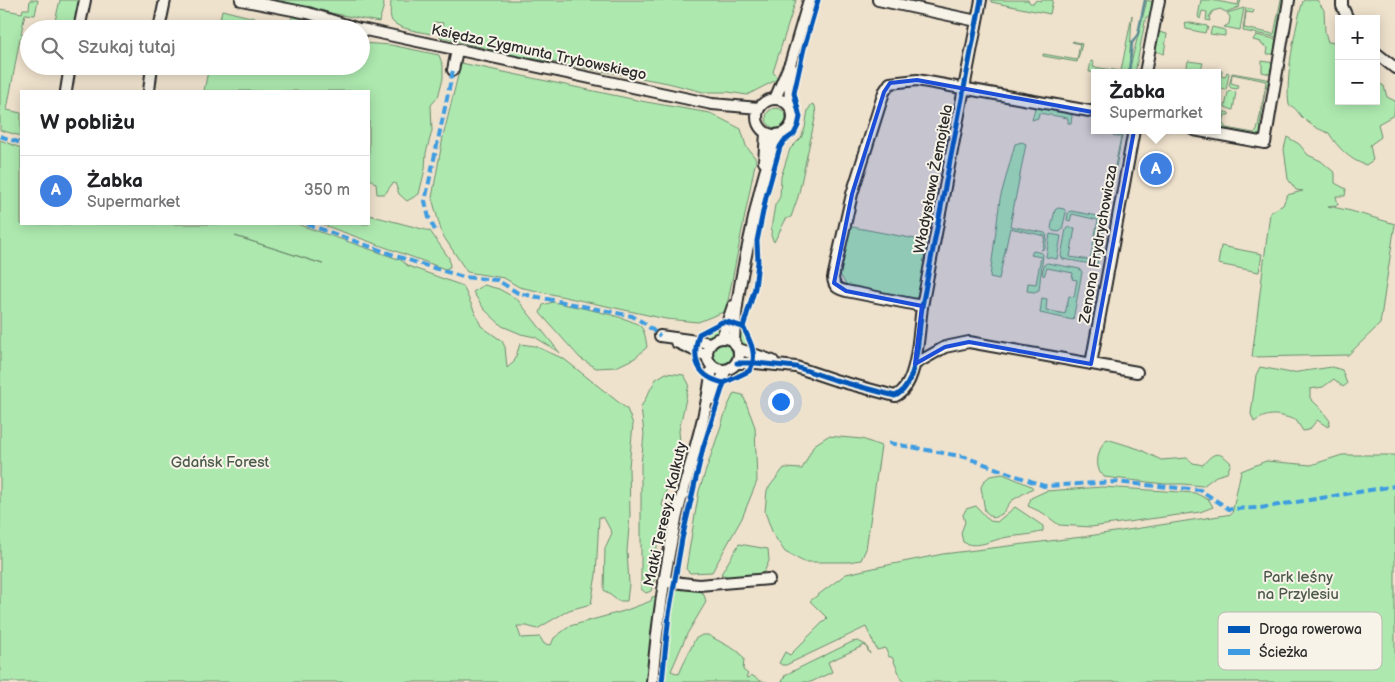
<!DOCTYPE html>
<html lang="pl">
<meta charset="utf-8">
<style>
:root{--surface:#fff;--page:#f6f6f6;--text:#202124;--muted:#757577;--line:#e0e0e0;--accent:#1a73e8}
body{margin:0;font-family:"Balsamiq Sans",sans-serif;background:var(--page);color:var(--text)}
.controls{position:absolute;right:15px;top:15px;display:grid;overflow:hidden;border-radius:0px;box-shadow:0 2px 12px #0003}
.controls button{width:45px;height:45px;display:grid;place-items:center;padding:0;border:0;border-bottom:1px solid var(--line);background:var(--surface);color:var(--text);font:25px sans-serif}
.you{position:absolute;left:780px;top:401px;width:18px;height:18px;margin:-12px;border:4px solid #fff;border-radius:50%;background:#1a73e8;box-shadow:0 0 0 8px #1a73e833}
.badge{display:grid;place-items:center;width:32px;height:32px;border-radius:50%;background:var(--accent);color:#fff;font-size:16px;font-weight:700}
.pin{position:absolute;translate:-50% -50%;border:2px solid #fff;box-shadow:0 1px 5px #0006}
.popup{position:absolute;left:1091px;top:69px;width:130px;height:65px;box-sizing:border-box;display:grid;place-content:center;border-radius:0px;background:var(--surface);filter:drop-shadow(0 1px 4px #0005);font-size:16px;white-space:nowrap;color:var(--muted)}
.popup b{font-size:19px;color:var(--text)}
.popup::after{content:'';position:absolute;left:50%;top:100%;margin-left:-10px;border:10px solid transparent;border-top-color:var(--surface)}
.list{margin:0;padding:0;list-style:none}
h2{display:flex;justify-content:space-between;align-items:center;height:65px;margin:0;padding:0 20px;font-size:21px}
h2 small{font-size:16px;font-weight:400;color:var(--muted)}
.list li{display:grid;grid-template-columns:32px 1fr auto;gap:15px;align-items:center;box-sizing:border-box;height:70px;padding:0 20px;border-top:1px solid var(--line)}
.list b{display:block;font-size:19px;white-space:nowrap}
.list p{margin:0;font-size:16px;white-space:nowrap;color:var(--muted)}
.list em{font-size:16px;font-style:normal;color:var(--muted)}
.icon{flex:none;width:28px;height:28px;fill:none;stroke:currentColor;stroke-width:2;stroke-linecap:round;stroke-linejoin:round}
.map{position:relative;flex:none;width:1395px;height:682px;overflow:hidden}
.search{position:absolute;background:var(--surface);box-shadow:0 2px 12px #0003;left:20px;top:20px;width:350px;height:55px;display:flex;align-items:center;gap:12px;box-sizing:border-box;padding:0 18px;border-radius:28px;color:var(--muted);font-size:19px}
.panel{position:absolute;background:var(--surface);box-shadow:0 2px 12px #0003;left:20px;top:90px;width:350px;height:135px;border-radius:0px}
.map>svg:first-child{display:block}
</style>
<div class="map">
<svg width="1395" height="682" viewBox="0 0 1395 682">
<rect width="100%" height="100%" fill="#efe2cd"/>
<filter id="ink" filterUnits="userSpaceOnUse"><feTurbulence type="fractalNoise" baseFrequency=".02" numOctaves="2"/><feDisplacementMap in="SourceGraphic" scale="10" xChannelSelector="R" yChannelSelector="G"/><feConvolveMatrix kernelMatrix="1 2 1 2 8 2 1 2 1" color-interpolation-filters="sRGB"/></filter>
<g filter="url(#ink)">
<!-- green -->
<path fill="#ade9af" stroke="#6c8a6d" fill-rule="evenodd" d="M30,0H38L35,15L25,14L21,34L29,36V39L20,38L7,110L21,113V136L0,130V9L22,13L23,9H29Z
M60,0H81L74,29H70L71,26L67,25V23L55,21Z
M261,0H383L384,5L379,22Z
M391,0H796L773,72L778,79L747,95L728,92H703L668,83L508,54L440,37L443,23L434,22L431,34C422,32 398,29 392,21C389,15 391,7 391,0Z
M991,0H1028L1030,3H1034L1036,0L1042,1L1041,0H1053L1050,14L991,2Z
M1147,0L1153,2L1154,4L1151,17H1146L1135,73L1089,72L1091,61L1094,62L1093,67L1121,71L1132,15L1129,71Z
M1201,0H1211L1238,5L1239,0H1241L1239,7L1226,12L1220,9L1213,11L1209,17L1210,21L1206,20L1207,12L1202,11L1200,19L1198,17Z
M1281,0H1283L1276,37L1243,31L1246,8L1254,10L1253,13L1246,12L1244,28L1274,34Z
M1305,0H1317L1324,10L1325,32L1328,42L1339,43V101H1376V82L1384,86L1387,97L1395,101L1394,115L1378,124L1381,137L1370,145L1373,160L1366,165C1351,161 1337,147 1329,133C1320,130 1312,126 1304,119C1298,114 1297,108 1289,105C1285,80 1295,27 1303,1Z
M1244,8L1240,30L1224,27L1229,24L1230,17L1227,13Z
M222,10L298,29H218Z
M293,16L330,29L290,21Z
M1185,22L1207,26L1208,29H1206L1205,33L1186,29Z
M1212,27L1225,30V36L1210,34Z
M1159,32L1167,34L1164,54L1155,51Z
M1256,35L1280,40L1279,43H1275V45L1279,46L1276,54H1267L1268,48L1261,44V42L1253,40Z
M1073,41L1082,44L1077,62L1043,56V54L1077,60L1080,44L1072,42Z
M361,43L391,45L439,55L443,66V78L438,97L431,105L432,131L426,153L425,169L419,194L407,201L399,194L395,183L392,184L385,194H377L376,184L369,178V91H204L209,66H361Z
M1188,61L1203,63L1200,73H1186Z
M1262,61L1274,63L1275,69L1271,68L1270,71L1274,72V75L1262,72Z
M461,63L646,102L710,113L741,129L746,146L756,159L726,311L698,322L666,319L519,287L504,278L467,272L442,234L432,198L443,137Z
M1219,70L1222,71L1221,76L1225,77L1227,72L1229,73L1226,90L1217,88Z
M1232,73L1272,80V82H1268L1266,89H1265L1266,81L1232,74L1231,83L1238,85L1237,89L1231,88L1229,86Z
M1265,90L1260,127L1264,129L1261,138H1255L1253,135L1221,129L1224,112H1226L1229,113V115H1225L1223,124L1226,128L1254,133L1257,131Z
M1230,91L1236,92L1233,110L1225,107L1228,92Z
M1038,96L1072,102V106H1068L1072,116L1071,123H1068V118L1039,113L1038,118L1032,120Z
M812,104L815,106L816,114L798,197L791,217L786,219L774,242L771,236L772,223L775,205L780,197L781,177L790,149L801,138L805,128L808,110Z
M766 118a10 10 0 1 1 20 0a10 10 0 1 1-20 0Z
M1114,130H1123L1110,199L1104,198L1103,195L1109,196L1121,137L1113,135Z
M1287,137L1299,144L1308,155L1321,161L1335,173V183L1346,189L1345,196H1336L1338,205L1328,206L1351,211L1395,224L1380,324L1348,355L1252,357L1270,213L1283,205L1287,195L1303,191L1296,190L1288,179L1284,149Z
M0,140L21,148V224H297L401,260L408,266L463,286L481,326L502,341L505,347L507,368L514,362L520,344L535,346L564,359L627,409L633,424L629,467L630,515L627,551L629,584L627,601H618L604,590L605,548L612,533L604,518L599,517L596,575L591,604L569,610L537,629L527,626H517L521,638L540,637L544,644L551,645L554,638L570,626L624,611L651,601L652,597L657,596L648,682H0ZM235,236L323,264H322Z
M1022,142L1026,144L1010,226L1045,233L1047,236L1045,248L1041,250L1043,248L1045,236L1010,228L999,279L990,277L1000,199L1015,144Z
M1058,208L1064,209L1066,212L1062,230L1059,232L1053,231L1051,228L1055,210Z
M1071,211L1103,217L1101,226L1104,227L1097,265L1063,259L1061,256L1066,229L1069,227L1075,228L1070,257L1090,260L1098,220L1072,214L1070,221L1067,220L1068,213Z
M369,215L430,231L449,258L450,267L445,269L321,224H369Z
M847,226L926,241L920,295L913,301L847,286L837,270Z
M1050,234L1061,236L1057,259L1046,257Z
M1221,246L1262,254L1259,272L1218,264Z
M1033,251L1042,253L1043,255L1039,290L1034,292L1027,291L1028,283L1036,284L1041,257L1031,255Z
M1047,263L1080,269L1082,272L1073,320L1040,313L1042,298L1047,299L1046,310L1065,314L1069,296L1074,297L1077,280L1072,279L1073,273L1047,268L1044,276L1042,274L1044,265Z
M484,285L499,289L517,299L560,353L535,337L521,334L502,326L484,309L473,292Z
M553,302C571,306 628,316 640,326C645,330 646,341 647,347L635,358L616,367L596,368L580,358L540,313L543,305Z
M720,324H723C720,335 711,340 700,339Z
M738,327C746,332 751,342 752,352C741,345 739,340 738,327Z
M713 354a11 11 0 1 1 22 0a11 11 0 1 1-22 0Z
M1260,367L1291,373L1332,367L1342,370L1347,384L1343,387L1334,379L1323,387L1310,389V398L1321,409L1330,421L1328,427L1317,420L1309,430L1303,431L1296,420C1279,415 1270,411 1254,422L1251,414L1256,375Z
M740,368H749L725,382L728,375Z
M666,373L684,375L689,384L679,431L681,453L669,481L662,505L666,511L657,545L656,575L651,591L646,593L641,589V465L644,434L641,407L656,379Z
M734,393L743,395L755,427L757,481L742,518L712,572L690,573L686,569L699,491L727,408Z
M828,436L862,439L881,446L866,549L861,560L847,562H804L785,552L773,534L765,512L767,490L784,468L802,469L814,445Z
M1107,439L1139,449L1161,460L1187,458L1193,463L1203,465C1214,451 1219,451 1231,463L1227,473L1216,476L1203,486L1183,484H1165L1104,477C1104,476 1099,471 1099,470C1095,461 1100,445 1107,439Z
M1342,455H1395V682H903L892,657H889L885,648L877,650L866,627L786,665H782L779,663L785,652L790,655L827,618L810,601L846,574L883,566L943,554L1082,537L1232,514L1241,471L1266,461L1311,465Z
M1003,474L1031,486L1033,488L1011,501L1002,514L993,518L985,511L981,487L984,481L990,476Z
M1102,487L1195,493L1209,500L1213,507L1200,512L1091,527L1059,525L1043,513L1028,506L1031,498L1046,491Z
M976,506L990,521L997,522L1015,507L1043,526V531C1030,536 1016,535 1003,538C990,541 976,549 963,542L961,533L965,522L963,515L966,509Z
M739,544L768,549L769,561L764,572C750,576 735,581 721,574Z
M678,588L697,590L704,594L706,602L687,634L671,671L679,674L695,639L702,635H708L739,652L744,659L743,670L748,674L746,677L749,678L751,675L761,681L767,682H665L671,614L674,593Z
M670,590L659,682H657L666,596Z
M858,641L866,645L870,654L865,645L828,662L832,672L811,682H782L785,675L852,642Z"/>
<g fill="none" stroke-linecap="round" stroke-linejoin="round">
<!-- stream -->
<path stroke="#5c8c93" stroke-width="2.5" d="M1129,73L1132,43L1138,34L1145,0"/>
<!-- minor casing -->
<g stroke="#2b2b2b" stroke-width="14">
<path id="minor" d="M241,0L308,13L359,29
M878,0L977,21
M1342,0V6L1348,19
M79,29L85,0
M159,29L165,0
M361,29L712,104L759,108
M1376,53L1395,68
M453,70L457,50
M1145,73L1159,0
M66,91L70,66
M149,91L152,66
M757 117a18 18 0 1 1 36 0a18 18 0 1 1-36 0Z
M775,99L791,61L809,0
M789,106L791,67
M1194,130L1265,143L1289,0
M764,162L766,133
M922,306L846,291C838,289 834,287 833,278L852,194L884,92L890,83L917,80L1095,112
M660,336L711,343
M707 354a16 16 0 1 1 32 0a16 16 0 1 1-32 0Z
M722,338L733,306
M676,342L707,356
M734,342C735,305 743,268 751,232C758,198 765,166 778,135
M739,349L773,361
M737,363H756L796,367L835,380L895,396C920,386 918,325 923,301C942,201 962,101 981,0
M915,364L945,347L969,342L1137,372
M1091,364L1134,130
M711,399L726,370
M664,581L699,585L769,579
M652,682C657,627 664,573 676,519C688,468 707,418 712,366"/>
</g>
<!-- minor -->
<use href="#minor" stroke="#f7f3e8" stroke-width="10"/>
<!-- quiet -->
<path stroke="#3d9ce1" stroke-width="4" stroke-dasharray="8 4" stroke-linecap="butt" d="M0,136L21,143
M307,224L405,259L463,277L497,280L518,293L632,316L644,323L660,336
M435,230L429,218L425,201L453,70
M889,443L965,457L1044,486L1115,482L1200,490L1229,509L1260,508L1395,486"/>
<!-- cycleway casing -->
<g stroke="#f7f3e8" stroke-width="8">
<path id="cycleway" d="M722,322H727L743,327C750,340 759,357 749,371L724,383C697,377 691,360 699,334Z
M743,327L755,288L758,262L757,241L766,197L780,147L784,141L794,134L798,126L800,117L794,93L804,48L818,0
M737,363H756L796,367L835,380L895,396C920,386 918,325 923,301C942,201 962,101 981,0
M662,682L669,614L682,539L703,448L724,383"/>
</g>
<!-- cycleway -->
<use href="#cycleway" stroke="#0057b8" stroke-width="5"/>
</g>
</g>
<!-- marked area -->
<path fill="#1d4ed8" fill-opacity="0.2" stroke="#1d4ed8" stroke-width="4" stroke-linejoin="round" d="M917,80L1136,120L1091,364L969,342L945,347L915,364L922,306L846,291L834,283L852,194L884,92L890,83Z"/>
<g text-anchor="middle" stroke-width="4" stroke-linejoin="round" paint-order="stroke">
<!-- street labels -->
<g font-size="15" fill="#2b2b2b" stroke="#f7f3e8">
<text transform="translate(539 52) rotate(12)" y="5">Księdza Zygmunta Trybowskiego</text>
<text transform="translate(933 179) rotate(-79)" y="5">Władysława Żemojtela</text>
<text transform="translate(1098 244) rotate(-80)" y="5">Zenona Frydrychowicza</text>
<text transform="translate(665 514) rotate(-77)" y="5">Matki Teresy z Kalkuty</text>
</g>
<!-- park labels -->
<g font-size="15" fill="#4c5a4c" stroke="#f7f3e8">
<text x="220" y="467">Gdańsk Forest</text>
<text x="1298" y="582">Park leśny<tspan x="1298" dy="17">na Przylesiu</tspan></text>
</g>
</g>
<!-- legend -->
<rect x="1218" y="612" width="164" height="58" rx="8" fill="#f7f3e8" stroke="#bab7af" stroke-width="1"/>
<rect x="1228" y="626" width="22" height="7" fill="#0057b8"/>
<rect x="1228" y="649" width="22" height="6" fill="#3d9ce1"/>
<g font-size="14" fill="#2b2b2b">
<text x="1259" y="634">Droga rowerowa</text>
<text x="1259" y="657">Ścieżka</text>
</g>
</svg>
<div class="controls">
<button>+</button>
<button>−</button>
</div>
<div class="you"></div>
<div class="pin badge" style="left:1156px;top:169px;background:#3f7fe0">A</div>
<div class="popup"><b>Żabka</b>Supermarket</div>
<div class="search"><svg class="icon" aria-label="search" viewBox="0 0 24 24"><circle cx="10" cy="10" r="6"/><path d="M15 15l6 6"/></svg>Szukaj tutaj</div>
<section class="panel">
<h2>W pobliżu<small></small></h2>
<ul class="list">
<li><span class="badge" style="background:#3f7fe0">A</span><div><b>Żabka</b><p>Supermarket</p></div><em>350 m</em></li>
</ul>
</section>
</div>
